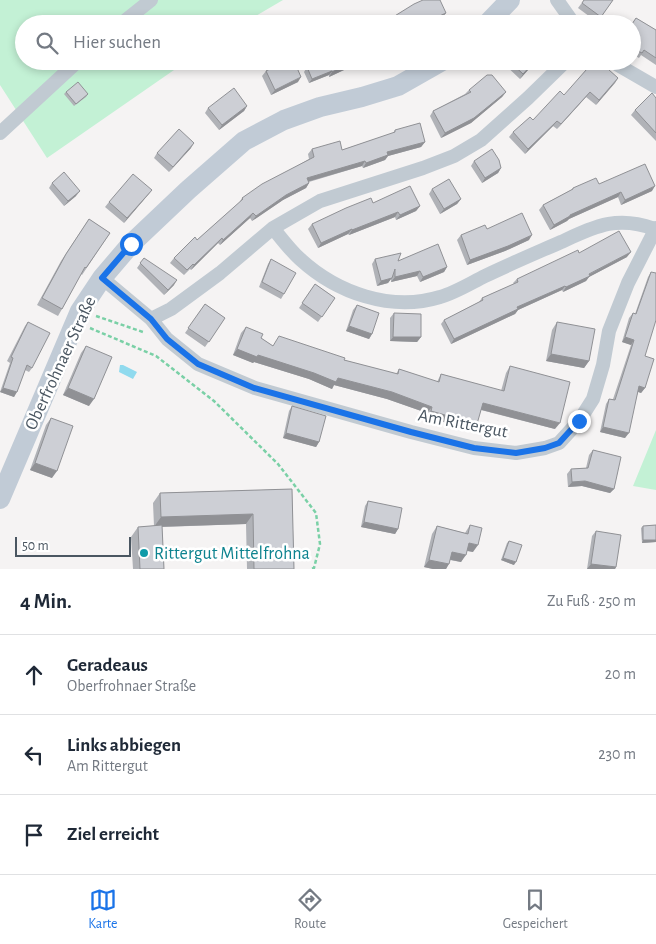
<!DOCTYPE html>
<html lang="de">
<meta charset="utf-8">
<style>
:root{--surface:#fff;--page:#f6f6f7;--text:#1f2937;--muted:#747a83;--line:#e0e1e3;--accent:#1a73e8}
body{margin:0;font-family:"Alegreya Sans",sans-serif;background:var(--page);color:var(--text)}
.scale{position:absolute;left:15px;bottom:12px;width:116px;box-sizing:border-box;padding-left:5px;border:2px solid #4a5661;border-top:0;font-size:14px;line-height:18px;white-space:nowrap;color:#4a5661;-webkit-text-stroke:4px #fff;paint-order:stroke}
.stop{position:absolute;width:15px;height:15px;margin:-11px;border:4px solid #1a73e8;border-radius:50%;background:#fff}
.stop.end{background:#1a73e8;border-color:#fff;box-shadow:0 1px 5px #0008}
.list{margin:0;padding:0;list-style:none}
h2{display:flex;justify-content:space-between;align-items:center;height:65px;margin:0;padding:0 20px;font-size:21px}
h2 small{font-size:16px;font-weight:400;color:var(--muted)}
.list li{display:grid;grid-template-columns:32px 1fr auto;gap:15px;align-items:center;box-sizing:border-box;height:80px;padding:0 20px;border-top:1px solid var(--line)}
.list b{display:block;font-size:19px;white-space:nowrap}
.list p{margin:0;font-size:16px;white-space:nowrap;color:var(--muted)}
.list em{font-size:16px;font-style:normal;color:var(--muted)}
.icon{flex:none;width:28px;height:28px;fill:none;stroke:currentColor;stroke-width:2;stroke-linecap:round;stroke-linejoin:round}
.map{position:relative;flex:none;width:656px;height:569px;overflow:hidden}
.search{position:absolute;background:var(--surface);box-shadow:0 2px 8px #0003;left:15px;right:15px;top:15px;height:55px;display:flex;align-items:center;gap:12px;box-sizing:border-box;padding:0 18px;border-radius:28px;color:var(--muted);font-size:19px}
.sheet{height:305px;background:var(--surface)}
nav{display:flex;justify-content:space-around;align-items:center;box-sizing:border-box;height:70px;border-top:1px solid var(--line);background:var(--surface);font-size:14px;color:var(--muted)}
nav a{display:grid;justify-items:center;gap:2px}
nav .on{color:var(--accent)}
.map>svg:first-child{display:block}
</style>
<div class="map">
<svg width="656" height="569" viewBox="0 0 656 569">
<rect width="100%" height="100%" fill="#f5f3f3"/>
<!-- green -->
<path fill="#c3f1d5" d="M0,0H283L242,24H24V61H187L47,158L0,85Z
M656,430V490L633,486Z"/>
<!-- water -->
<path fill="#90daee" d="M120,365H123L137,372L133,379L119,372Z"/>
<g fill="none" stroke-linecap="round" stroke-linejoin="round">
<!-- path -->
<path stroke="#7ad0a6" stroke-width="2.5" stroke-dasharray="4 2.5" stroke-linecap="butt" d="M96,316L143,332
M90,328L156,356L214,401L278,464L316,513L320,544L314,568L311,569"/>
<!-- street -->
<path stroke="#c1cad2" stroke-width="14" d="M557,0L574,24
M121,24L151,0
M613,61L618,65L656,87
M0,133L78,61
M273,228C281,238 290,250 300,259C337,293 391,312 440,297C455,293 471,283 485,276C510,264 536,253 561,242C596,226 617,215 655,229
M102,278L151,319L167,339L198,364L255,388L411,432L474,448L516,453L545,448L559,443L579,421L593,399L603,365L609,331L628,283L656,228
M151,319L171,309L220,273L273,228L320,201L423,168L454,156L481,140L528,98L566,61"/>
<!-- secondary -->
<path stroke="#c1cbd6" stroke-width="20" d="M487,24L510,0
M0,499L80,311L102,278L131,244L188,190L244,141L284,120L320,107L362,97L398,86L442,61"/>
</g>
<!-- wall -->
<path fill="#b0b2b7" d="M584,0H613L597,22L578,8Z
M636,18L656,30V65L641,55L639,58L632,54V24Z
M321,61H360L359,63L329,77V75L309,83L304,72L307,67Z
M507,61H536L520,79L505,65Z
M266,71L298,82L271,95L262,76Z
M618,78L596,105L586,97L557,129L553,126L525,154L509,137L513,132L533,120L564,95Z
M469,90L506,92L502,97L471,123L441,138L430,116L433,111L465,94Z
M66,92L88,94L86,97L74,106L64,94Z
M656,98V141L631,115L635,110Z
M247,106L244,111L219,130L205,113L208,108Z
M395,130L425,142L421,147L388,156L385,160L363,168L362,166L309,182V183L306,188L283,200L252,221L250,218L220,245L218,243L191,270L190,269L184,275L170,263L174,258L197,240L239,203L242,198L309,159L308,154L312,149L342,150L393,133Z
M191,148L169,172L154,158L157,153Z
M474,161L501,168L498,173L482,183L471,166Z
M52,183L76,196L64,206L49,188Z
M599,184L652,191L621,205L618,197L569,219L567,221L550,230L539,210L543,205L571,190L573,188Z
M432,189L461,199L457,204L440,214L429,194Z
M152,190L124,223L105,207L109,202Z
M373,203L420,206L416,211L396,220L395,217L349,235L348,234L318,248L308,229L312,224Z
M89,219L110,233L82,275L81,274L62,309L58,316L37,305L61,261Z
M487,229L529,240L505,251L467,265L457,240L461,235Z
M579,253L627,257L589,277L586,281L563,292L562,290L518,310L515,314L451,344L441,324L444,320L479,302L482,298L514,284L513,283L517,279Z
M144,258L174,285L164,295L137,268Z
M271,259L284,294L281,299L259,287L268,264Z
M375,259L398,261L447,267L444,272L420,282L417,276L391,282V278L388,283L377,286L372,264Z
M651,272L645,356V388L641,393L638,392L625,438L600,432L606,404L609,399H613L631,345L622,342L629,318L633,313L635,314L648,277Z
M315,284L335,298L318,322L299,308Z
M205,304L225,318L205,347L185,333Z
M357,305L372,334L369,339L346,331L353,310Z
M394,313L421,337L417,342L390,341V318Z
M28,322L32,368L29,372L25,370L14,397L0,392L10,363L7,361L25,326Z
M557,322L589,361L584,368L546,361L552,330Z
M246,327L261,338L273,346L344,360L396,374L399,369L437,382L441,374L501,391L506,373L510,366L555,429L481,410L472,430L426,417L427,413L387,399L334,385L332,389L309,379L254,362L253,363L233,355L241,333Z
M86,346L89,406L63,395L81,353Z
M292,406L319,442L316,447L283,438L289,411Z
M51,418L52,478L30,470L46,425Z
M593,450L614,489L610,493L582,486L568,487L567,474L571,469L586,468L589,455Z
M292,489L294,569H247L246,524L162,527L164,569H133L131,537L138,527L154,526L153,503L160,493Z
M368,501L398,529L395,534L361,527L365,506Z
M470,525L473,552L467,551L461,562L450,560L446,569H433L424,567L432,534L437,526L465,533Z
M656,525V542L642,543L641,528L643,526Z
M596,531L616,567L615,569H587L592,536Z
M509,541L514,565L501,560L507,543Z"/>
<!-- shaded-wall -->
<path fill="#909195" d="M446,13L442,18L429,24H422Z
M355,61H360L359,63L329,77L332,72Z
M535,61H536L520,79L523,74Z
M332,71L329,75L309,83L312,79Z
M301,77L298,82L271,95L275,90Z
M618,78L615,83L596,105L599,100Z
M506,92L502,97L471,123L441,138L445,133Z
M590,92L586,97L557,129L561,124Z
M247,106L244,111L219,130L222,125Z
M557,121L553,126L525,154L528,149Z
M425,142L421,147L388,156L385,160L363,168L366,163L387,152Z
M194,143L191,148L169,172L173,167Z
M365,161L362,166L303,183L307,178Z
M501,168L498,173L482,183L485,178Z
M309,183L306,188L283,200L252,221L256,216L286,195Z
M655,186L652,191L621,205L625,200Z
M152,190L148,195L124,223L127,218Z
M80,191L76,196L64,206L68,201Z
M621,192L618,197L569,219L567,221L550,230L554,225L570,215Z
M461,199L457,204L440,214L444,209Z
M420,206L416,211L396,220L400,215Z
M398,212L395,217L349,235L352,230Z
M253,213L250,218L220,245L223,240Z
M352,229L348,234L318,248L321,243Z
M532,235L529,240L505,251L467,265L470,260Z
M222,238L218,243L191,270L194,265Z
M631,252L627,257L589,277L586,281L563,292L566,287Z
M447,267L444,272L420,282L423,277Z
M420,271L417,276L391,282L395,277Z
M392,278L388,283L377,286L381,281Z
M177,280L174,285L164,295L168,290Z
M565,286L562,290L518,310L515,314L451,344L454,339L517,307Z
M349,326L372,334L369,339L346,331Z
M393,337H421L417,342L390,341Z
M625,337L634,340L631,345L622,342Z
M237,349L338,378L392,392L432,407L427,413L387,399L334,385L332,389L309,379L254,362L253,363L233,355Z
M551,354L589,361L584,368L546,361Z
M639,386L645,388L641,393L636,391Z
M3,388L17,392L14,397L0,392Z
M68,388L94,399L89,406L63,395Z
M483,403L560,423L555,429L478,409Z
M431,411L477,424L472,430L426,417Z
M603,427L629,433L625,438L600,432Z
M286,433L319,442L316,447L283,438Z
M35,463L57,471L52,478L30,470Z
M585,481L614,489L610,493L582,486L568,487L572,482Z
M253,514L246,524L154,527L161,517Z
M364,522L398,529L395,534L361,527Z
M643,540H656V542L642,543Z
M469,543L478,545L473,552L464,550Z
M452,552L466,555L461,562L447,559Z
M503,558L516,562L514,565L501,560Z
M429,560L449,564L446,569H433L424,567Z
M591,564L616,567L615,569H587Z"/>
<!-- building -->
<path fill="#cdcfd5" stroke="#909195" d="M423,0H440L446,13L422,24H386L385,22L414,4Z
M584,0H613L601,17L582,3Z
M554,17L561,24H546Z
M636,18L656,30V58L644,50L642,53L632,48V24Z
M285,61H294L301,77L275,90L266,71Z
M321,61H355L332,72V71L312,79L307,67Z
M509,61H535L523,74Z
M594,61H599L618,78L599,100L590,92L561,124L557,121L528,149L513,132L530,117L533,120L560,91L564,95Z
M487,75H492L506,92L474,118L445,133L433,111L471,92L469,90Z
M78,82L88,94L76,104L66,92Z
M234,88L247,106L222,125L208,108Z
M652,93L656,98V133L635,110Z
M420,123L425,142L387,152L388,155L366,163L365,161L307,178L309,183L286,195L256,216L253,213L223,240L222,238L194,265L193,264L187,270L174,258L195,237L197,240L243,199L242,198L262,184L314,157L312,149L340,141L342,150L395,132V130Z
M179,129L194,143L173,167L157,153Z
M492,149L499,160L501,168L485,178L474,161Z
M645,164L655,186L625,200L621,192L570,215V216L554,225L543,205L573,189V188L596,178L599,184Z
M64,172L80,191L68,201L52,183Z
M133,174L152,190L127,218L109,202Z
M449,179L461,199L444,209L432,189Z
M410,186L420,206L400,215L398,212L352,230V229L321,243L312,224L346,208L371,198L373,203Z
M522,213L532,235L508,246L470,260L461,235L485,225L487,229Z
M89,219L110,233L86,268L85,267L62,309L42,298L66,254Z
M619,231L631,252L589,274L590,276L566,287L565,286L517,307L518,309L454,339L444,320L483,300L482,298L518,282L517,279L578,250L579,253Z
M438,244L447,267L423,277L420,271L395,277V269L392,278L381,281L375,259L401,253L398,261Z
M144,258L177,280L168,290L140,263Z
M271,259L296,273L284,294L262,282Z
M651,272L656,273V320L645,356L654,359L645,388L639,386L629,433L603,427L609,399L615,400L634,340L625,337L633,313L636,314Z
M315,284L335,298L322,317L302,303Z
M205,304L225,318L209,342L188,328Z
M357,305L379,313L372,334L349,326Z
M394,313L421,314V337H393Z
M28,322L50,333L32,368L27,365L17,392L3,388L13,358L11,357Z
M557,322L595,329L589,361L551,354Z
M246,327L263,334L261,338L273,346L279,336L345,358L344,360L398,374L399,369L439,382L441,374L504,391L510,366L570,382L560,423L483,403L477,424L431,411L432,407L392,392L338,378L336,382L314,373L258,355L257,357L237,349Z
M86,346L112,357L94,399L68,388Z
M292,406L326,416L319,442L286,433Z
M51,418L73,426L57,471L35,463Z
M593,450L621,457L614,489L585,481L572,482L571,469L588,468Z
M292,489L294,569H254L253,514L161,517L160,493Z
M368,501L402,508L398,529L364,522Z
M162,525L164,569H140L138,527Z
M470,525L482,528L478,545L469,543L466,555L452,552L449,564L429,560L437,526L468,534Z
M656,525V540H643V526Z
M596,531L621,535L616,567L591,564Z
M509,541L522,545L516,562L503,558Z"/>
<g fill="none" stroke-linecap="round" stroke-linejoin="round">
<!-- route -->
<path stroke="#1a73e8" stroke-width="6" d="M131,244L102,278L151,319L167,339L198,364L254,388L411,432L474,448L516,453L545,448L559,443L579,421"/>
</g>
<!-- markers -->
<circle fill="#0f9aa8" stroke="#fff" stroke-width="2" cx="144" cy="553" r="5"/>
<g text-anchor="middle" stroke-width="5" stroke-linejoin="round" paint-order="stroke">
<!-- street labels -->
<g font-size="18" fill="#4a5661" stroke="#fff">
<text transform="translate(60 363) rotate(-65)" y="6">Oberfrohnaer Straße</text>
<text transform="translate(463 423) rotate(11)" y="6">Am Rittergut</text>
</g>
<!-- culture labels -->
<g font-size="18" fill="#0d838f" stroke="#fff" text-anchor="start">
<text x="154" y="559">Rittergut Mittelfrohna</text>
</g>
</g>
</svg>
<div class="scale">50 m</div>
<div class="stop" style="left:131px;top:244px"></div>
<div class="stop end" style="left:579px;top:421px"></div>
<div class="search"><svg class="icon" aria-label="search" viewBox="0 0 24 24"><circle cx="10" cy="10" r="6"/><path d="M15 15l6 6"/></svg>Hier suchen</div>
</div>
<section class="sheet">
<h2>4 Min.<small>Zu Fuß · 250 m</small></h2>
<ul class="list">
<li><svg class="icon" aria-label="ahead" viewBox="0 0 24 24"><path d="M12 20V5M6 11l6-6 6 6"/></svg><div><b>Geradeaus</b><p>Oberfrohnaer Straße</p></div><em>20 m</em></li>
<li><svg class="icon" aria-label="left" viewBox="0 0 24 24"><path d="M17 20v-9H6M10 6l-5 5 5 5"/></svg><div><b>Links abbiegen</b><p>Am Rittergut</p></div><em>230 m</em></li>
<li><svg class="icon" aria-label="arrive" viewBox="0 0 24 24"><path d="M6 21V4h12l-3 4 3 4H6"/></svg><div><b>Ziel erreicht</b></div></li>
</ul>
</section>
<nav>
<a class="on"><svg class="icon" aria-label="map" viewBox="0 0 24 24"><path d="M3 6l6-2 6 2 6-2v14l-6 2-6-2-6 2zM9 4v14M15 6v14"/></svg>Karte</a>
<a><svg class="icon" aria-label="directions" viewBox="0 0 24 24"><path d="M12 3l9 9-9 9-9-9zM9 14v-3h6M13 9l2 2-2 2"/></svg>Route</a>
<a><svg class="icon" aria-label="saved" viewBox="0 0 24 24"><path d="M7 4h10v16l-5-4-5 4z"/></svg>Gespeichert</a>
</nav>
